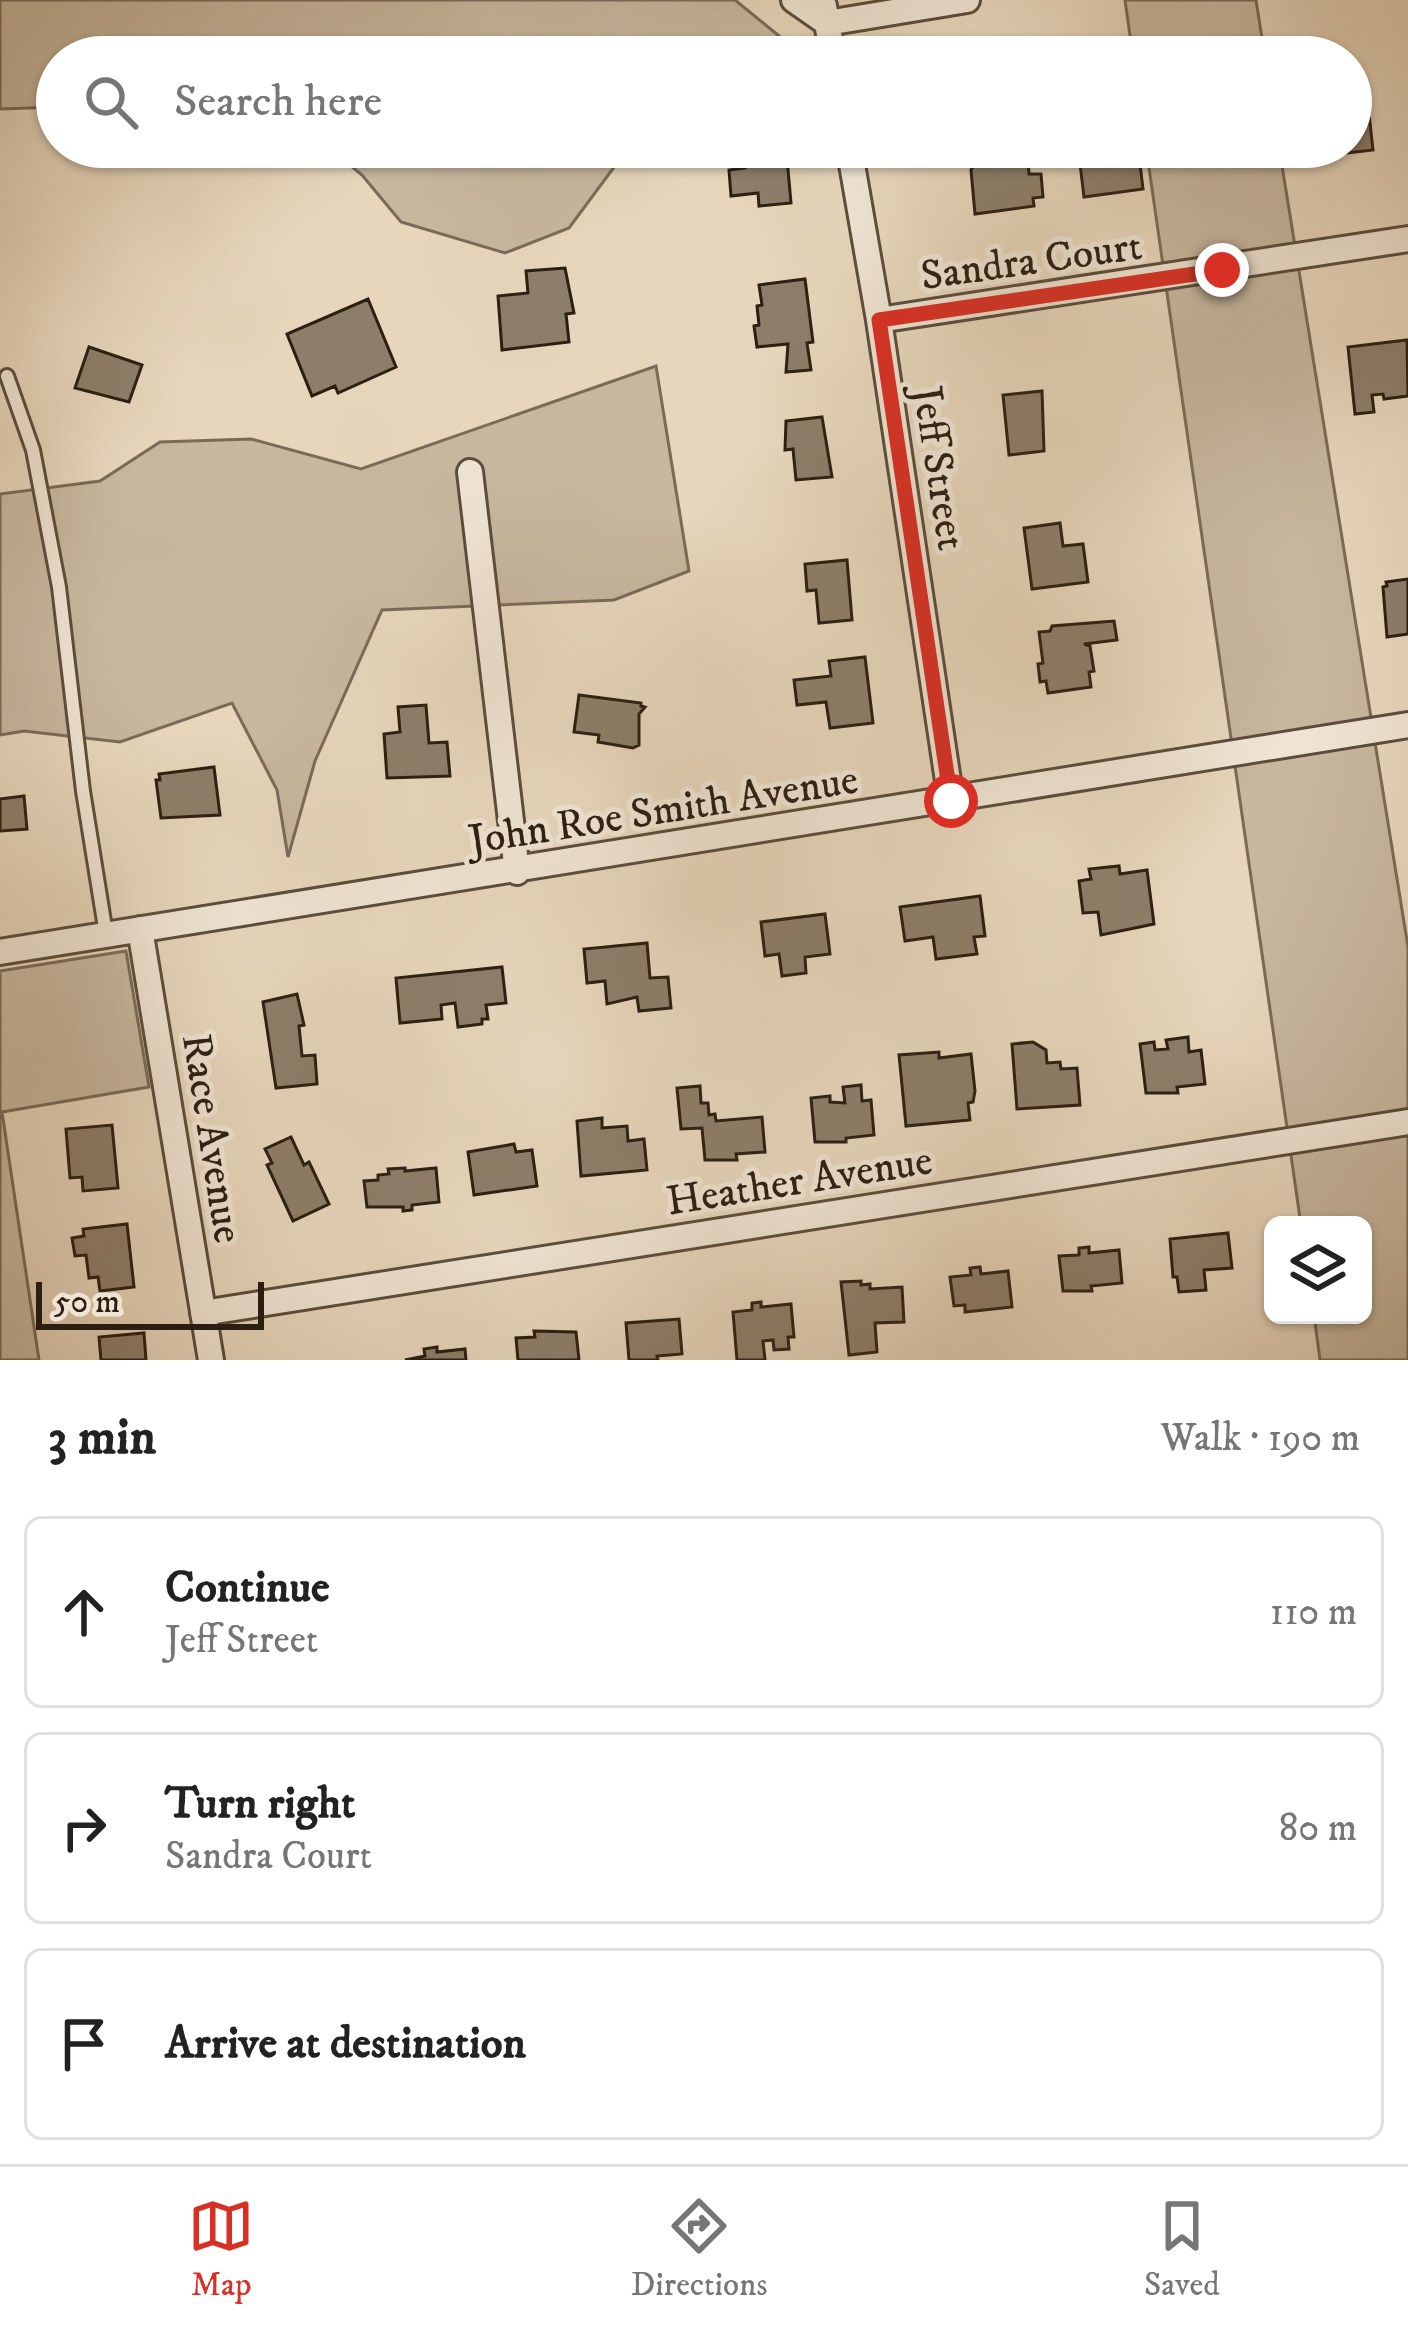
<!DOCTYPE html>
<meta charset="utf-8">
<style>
:root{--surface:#fff;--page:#f2f2f2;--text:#222;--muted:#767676;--line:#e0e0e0;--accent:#d93025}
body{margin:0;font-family:"IM FELL DW Pica",serif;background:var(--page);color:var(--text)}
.controls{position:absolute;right:36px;bottom:36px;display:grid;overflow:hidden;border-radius:18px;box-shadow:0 3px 9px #0004}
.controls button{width:108px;height:108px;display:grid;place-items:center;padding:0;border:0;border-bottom:3px solid var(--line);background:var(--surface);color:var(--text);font:60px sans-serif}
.scale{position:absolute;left:36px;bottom:30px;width:228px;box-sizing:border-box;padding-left:12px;border:6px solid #2c1f12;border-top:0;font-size:33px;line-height:42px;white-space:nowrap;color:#2c1f12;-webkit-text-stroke:9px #efe4d3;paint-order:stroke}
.stop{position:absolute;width:36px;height:36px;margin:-27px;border:9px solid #d93025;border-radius:50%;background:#fff}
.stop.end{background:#d93025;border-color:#fff;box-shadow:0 3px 12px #0008}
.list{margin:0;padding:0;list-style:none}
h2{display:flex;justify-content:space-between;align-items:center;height:156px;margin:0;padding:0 48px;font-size:51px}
h2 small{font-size:39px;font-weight:400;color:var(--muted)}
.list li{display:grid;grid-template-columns:78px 1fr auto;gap:36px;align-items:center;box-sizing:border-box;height:192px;margin:0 24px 24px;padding:0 24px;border:3px solid var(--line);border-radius:18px}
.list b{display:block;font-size:45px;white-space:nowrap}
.list p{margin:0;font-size:39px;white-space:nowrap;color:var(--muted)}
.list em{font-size:39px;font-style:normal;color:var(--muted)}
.icon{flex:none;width:66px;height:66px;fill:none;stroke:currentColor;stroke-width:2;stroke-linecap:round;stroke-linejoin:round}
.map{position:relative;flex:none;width:1408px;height:1360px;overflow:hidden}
.search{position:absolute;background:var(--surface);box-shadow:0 3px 9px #0004;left:36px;right:36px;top:36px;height:132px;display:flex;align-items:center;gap:30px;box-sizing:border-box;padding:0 42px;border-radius:66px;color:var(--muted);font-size:45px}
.sheet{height:804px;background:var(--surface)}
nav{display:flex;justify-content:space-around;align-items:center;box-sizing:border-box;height:168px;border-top:3px solid var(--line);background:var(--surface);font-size:33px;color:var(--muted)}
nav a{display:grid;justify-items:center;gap:6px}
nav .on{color:var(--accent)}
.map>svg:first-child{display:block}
</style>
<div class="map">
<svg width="1408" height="1360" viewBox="0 0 1408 1360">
<rect width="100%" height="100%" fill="#e7d6bc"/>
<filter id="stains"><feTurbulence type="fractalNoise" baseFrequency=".00167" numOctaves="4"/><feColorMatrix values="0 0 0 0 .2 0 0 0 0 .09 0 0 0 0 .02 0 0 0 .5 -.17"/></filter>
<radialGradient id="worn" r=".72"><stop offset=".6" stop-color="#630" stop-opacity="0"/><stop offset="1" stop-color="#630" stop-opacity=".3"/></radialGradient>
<!-- green -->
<path fill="#c7b79f" stroke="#7a6b58" stroke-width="3" d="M0,0H735L784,40L761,57H57V107L0,109Z
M1125,0H1256L1265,57H1133Z
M328,147H629L569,228L505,253L401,222L362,175Z
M1146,147H1279L1408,947V1360H1320L1314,1315H1363V1225H1301Z
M656,366L689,571L614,600L382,610L315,761L288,857L277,790L232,703L120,742L24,731L0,735V494L100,481L160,442L251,439L361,469Z
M126,951L149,1087L2,1112L39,1360H0V971Z"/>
<!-- building -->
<path fill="#8d7e6a" stroke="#2c1f12" stroke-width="3" d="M1351,107L1353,115L1369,114L1373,150L1312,157L1310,147H1351Z
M743,147H786L791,203L759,206L758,193L731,196L729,170L745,168Z
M984,147H996V152L1018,147L1020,161L1028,160L1029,174H1041L1043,197L1033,198L1034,206L975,214L971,170Z
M1078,147H1138L1143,189L1084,197Z
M565,268L574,313L566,314L569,342L502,350L498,296L528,293L526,271Z
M805,279L813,342L807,343L811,370L786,372L788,344L757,347L754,326L759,325L757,306L762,305L759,285Z
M368,299L396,367L338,393L335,386L312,396L287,334Z
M1407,340L1408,396L1384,399L1383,394L1372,395L1374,412L1355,414L1348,347Z
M89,347L142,365L129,402L75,388Z
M1042,391L1044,451L1009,455L1003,395Z
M822,417L832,477L796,480L793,449L785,450L786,421Z
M1060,523L1063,546L1083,544L1088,582L1032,589L1024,528Z
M847,560L852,620L819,623L816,590L807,591L805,564Z
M1408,579V634L1387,637L1383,587L1387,586L1386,582Z
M1114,621L1117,640L1084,644L1090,646L1094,671L1089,672L1091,687L1048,693L1046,681L1040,682L1038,664L1043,663L1039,632L1050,631L1052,626Z
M865,657L873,723L830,728L826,702L797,705L794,680L831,676L829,661Z
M579,695L641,703V706L645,707L639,714V745L633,748L598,742L599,735L574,732Z
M426,705L429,743L447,742L450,776L387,778L384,734L400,732L398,707Z
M214,767L220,815L161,818L156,780H160L159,774Z
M24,796L27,829L0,831V799Z
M1119,866L1120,874L1147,870L1154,924L1101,935L1098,912L1083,913L1079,881L1091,879L1089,869Z
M980,896L985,936L974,937L977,954L936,959L933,937L905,941L900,907Z
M825,914L830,954L805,957L806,973L782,976L779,954L765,956L761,922Z
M647,943L650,978L668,977L671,1008L639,1011L637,997L607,1004L605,981L587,983L584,949Z
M502,967L506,1003L486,1005L488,1019H482V1024L458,1027L455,1003L441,1005L442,1019L400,1023L396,978Z
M297,994L304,1025L299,1026L302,1056L315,1055L317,1084L276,1088L263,1002Z
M1188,1037L1189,1052L1201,1050L1205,1084L1177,1087L1178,1093H1146L1140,1044L1154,1042L1155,1050L1168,1049L1166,1040Z
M1033,1042L1046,1050L1047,1063L1060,1062L1061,1069L1077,1068L1080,1105L1017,1109L1012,1044Z
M939,1052V1058L971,1054L975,1091L973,1102L968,1103L970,1120L906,1126L899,1055Z
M861,1085L862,1101L871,1100L874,1135L846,1138V1142H815L811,1098L830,1096V1102L845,1103L843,1087Z
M700,1086L701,1103H708L709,1115L715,1114L716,1121L762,1117L765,1152L736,1154L737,1160H705L702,1128L681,1129L677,1088Z
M602,1118V1128L627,1126L628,1141L644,1139L647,1170L581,1176L577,1121Z
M112,1125L118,1188L83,1191L82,1177L70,1178L66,1129Z
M291,1137L304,1165L309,1162L329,1204L293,1221L267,1165L272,1163L265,1149Z
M514,1144L516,1152L532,1150L537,1186L474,1195L468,1152Z
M405,1168V1171L436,1168L439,1202L412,1205V1210L403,1211V1207H367L364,1181L378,1180V1175L389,1174L388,1169Z
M127,1224L134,1287L100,1291L98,1277L89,1278L86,1255L75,1256L72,1238L84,1236L83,1229Z
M1228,1233L1232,1268L1204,1270L1206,1290L1179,1292L1177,1277H1173L1170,1239Z
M1089,1247V1253L1119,1250L1122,1283L1091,1286L1092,1291H1063L1059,1256L1079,1255V1248Z
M980,1267L981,1274L1008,1271L1012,1307L965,1312V1305L954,1306L950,1277L971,1275L970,1268Z
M861,1281V1285L870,1284V1289L902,1287L904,1322L875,1323L877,1352L849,1355L841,1282Z
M761,1302V1307L791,1304L794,1337H788L789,1349L774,1350L773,1340L763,1341L765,1360H737L733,1312L752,1310V1303Z
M679,1319L682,1354L657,1356L658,1360H629L626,1323Z
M534,1331L576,1332L579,1360H518L516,1338L535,1337Z
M144,1333L146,1360H101L99,1337Z
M437,1347V1352L465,1349L466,1360H405L425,1356L424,1349Z"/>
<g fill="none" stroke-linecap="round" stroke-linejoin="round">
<!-- service casing -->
<g stroke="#5b4d3c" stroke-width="18">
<path id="service" d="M7,376L33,450L59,587L83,791L106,934"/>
</g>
<!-- minor casing -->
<g stroke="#5b4d3c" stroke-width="30">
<path id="minor" d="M794,0L827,23L967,0
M824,6L833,57
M849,147L879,320L951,801
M879,320L1408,239
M470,472L517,872
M140,929L211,1360
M0,952L1408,725
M203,1313L1408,1122"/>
</g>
<!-- service -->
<use href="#service" stroke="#efe4d3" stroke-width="12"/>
<!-- minor -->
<use href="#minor" stroke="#efe4d3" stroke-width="24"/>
</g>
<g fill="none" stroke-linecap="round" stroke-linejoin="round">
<!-- route -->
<path stroke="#d93025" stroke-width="15" d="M951,801L879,320L1222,270"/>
</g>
<g text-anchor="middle" stroke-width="10" stroke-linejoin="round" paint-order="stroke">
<!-- street labels -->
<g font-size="42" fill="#2c1f12" stroke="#efe4d3">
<text transform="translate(1031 259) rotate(-8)" y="15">Sandra Court</text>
<text transform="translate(941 468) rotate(81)" y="15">Jeff Street</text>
<text transform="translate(663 808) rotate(-9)" y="15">John Roe Smith Avenue</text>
<text transform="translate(214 1138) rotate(81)" y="15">Race Avenue</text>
<text transform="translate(799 1179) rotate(-9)" y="15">Heather Avenue</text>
</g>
</g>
<rect width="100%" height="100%" filter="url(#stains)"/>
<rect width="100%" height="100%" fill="url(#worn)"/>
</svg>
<div class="controls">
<button><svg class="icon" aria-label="layers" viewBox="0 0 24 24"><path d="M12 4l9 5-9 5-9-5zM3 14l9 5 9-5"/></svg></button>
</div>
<div class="scale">50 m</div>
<div class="stop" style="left:951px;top:801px"></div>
<div class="stop end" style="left:1222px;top:270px"></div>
<div class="search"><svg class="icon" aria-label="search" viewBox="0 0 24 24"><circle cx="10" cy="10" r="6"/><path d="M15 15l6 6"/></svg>Search here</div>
</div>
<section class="sheet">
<h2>3 min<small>Walk · 190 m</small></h2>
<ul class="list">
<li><svg class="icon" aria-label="ahead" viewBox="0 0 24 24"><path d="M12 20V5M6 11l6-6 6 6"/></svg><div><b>Continue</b><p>Jeff Street</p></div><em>110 m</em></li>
<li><svg class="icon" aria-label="right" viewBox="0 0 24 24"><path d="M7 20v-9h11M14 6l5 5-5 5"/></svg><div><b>Turn right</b><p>Sandra Court</p></div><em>80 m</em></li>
<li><svg class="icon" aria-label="arrive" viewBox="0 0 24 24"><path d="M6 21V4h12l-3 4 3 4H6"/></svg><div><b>Arrive at destination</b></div></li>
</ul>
</section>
<nav>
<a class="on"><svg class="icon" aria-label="map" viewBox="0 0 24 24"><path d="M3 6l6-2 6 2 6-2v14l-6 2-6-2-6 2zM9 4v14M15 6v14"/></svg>Map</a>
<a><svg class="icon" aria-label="directions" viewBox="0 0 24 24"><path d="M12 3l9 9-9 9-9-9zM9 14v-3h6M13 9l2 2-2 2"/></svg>Directions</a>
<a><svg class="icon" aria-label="saved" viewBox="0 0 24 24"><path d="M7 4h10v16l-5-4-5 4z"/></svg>Saved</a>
</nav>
